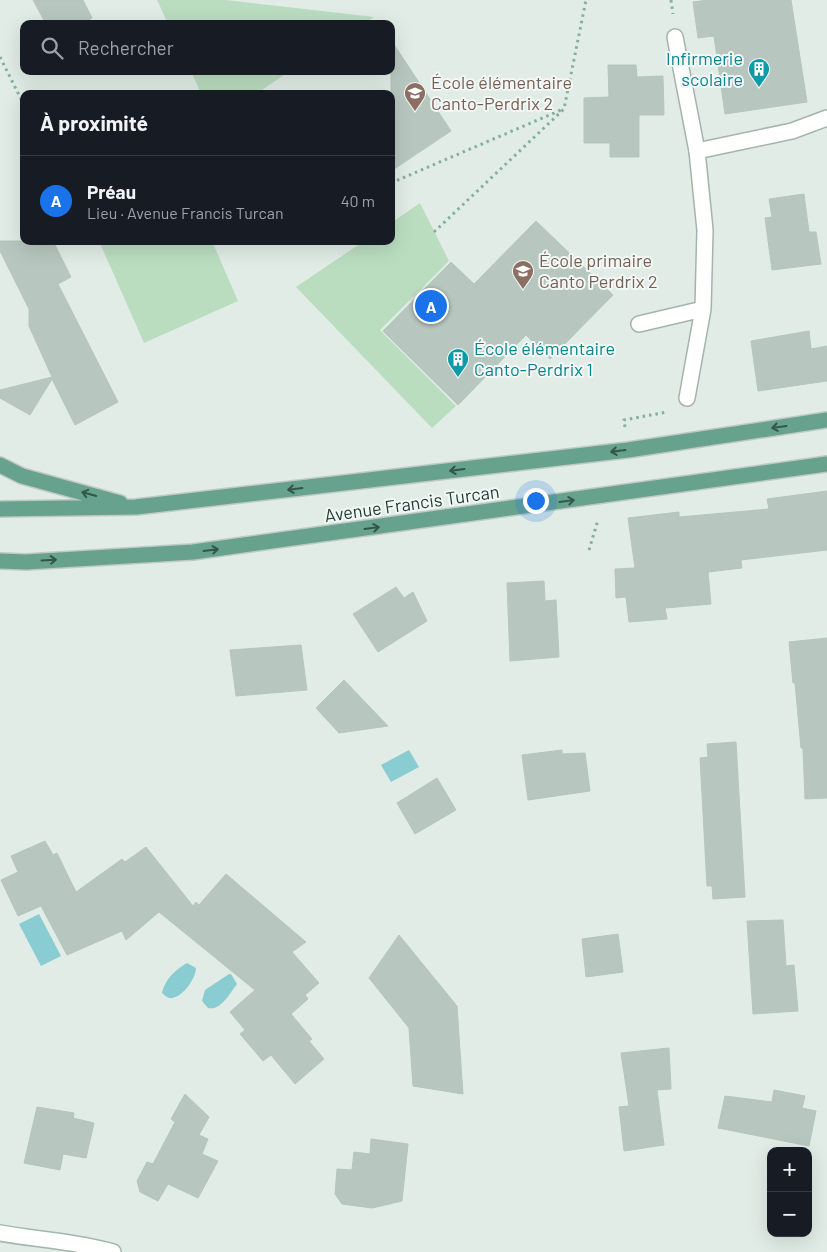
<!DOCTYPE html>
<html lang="fr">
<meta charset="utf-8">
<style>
:root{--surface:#171b24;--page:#242831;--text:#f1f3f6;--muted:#9ea1a6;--line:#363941;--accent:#1a73e8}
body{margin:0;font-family:Barlow,sans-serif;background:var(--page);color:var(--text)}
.controls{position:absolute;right:15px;bottom:15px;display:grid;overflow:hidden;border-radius:10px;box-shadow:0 5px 20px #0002}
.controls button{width:45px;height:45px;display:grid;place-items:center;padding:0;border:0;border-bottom:1px solid var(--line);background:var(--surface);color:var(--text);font:25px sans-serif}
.you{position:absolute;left:535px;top:500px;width:18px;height:18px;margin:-12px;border:4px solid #fff;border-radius:50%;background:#1a73e8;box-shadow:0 0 0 8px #1a73e833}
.badge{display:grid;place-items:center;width:32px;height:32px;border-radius:50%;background:var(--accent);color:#fff;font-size:16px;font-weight:700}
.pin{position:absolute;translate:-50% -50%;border:2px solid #fff;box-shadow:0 1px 5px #0006}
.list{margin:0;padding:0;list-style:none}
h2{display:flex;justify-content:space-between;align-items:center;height:65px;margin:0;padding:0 20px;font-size:21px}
h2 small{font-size:16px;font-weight:400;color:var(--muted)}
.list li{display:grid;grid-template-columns:32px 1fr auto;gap:15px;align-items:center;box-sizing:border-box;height:90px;padding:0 20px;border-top:1px solid var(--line)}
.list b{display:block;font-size:19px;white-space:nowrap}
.list p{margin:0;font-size:16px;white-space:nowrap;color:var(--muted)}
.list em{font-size:16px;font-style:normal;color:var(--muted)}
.icon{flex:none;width:28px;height:28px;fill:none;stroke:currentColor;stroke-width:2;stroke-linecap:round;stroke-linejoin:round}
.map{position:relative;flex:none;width:827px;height:1252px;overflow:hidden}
.search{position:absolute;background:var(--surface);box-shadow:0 5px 20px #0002;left:20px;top:20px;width:375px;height:55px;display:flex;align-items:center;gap:12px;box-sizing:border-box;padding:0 18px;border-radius:10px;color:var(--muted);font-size:19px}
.panel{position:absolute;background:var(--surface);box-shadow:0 5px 20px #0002;left:20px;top:90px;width:375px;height:155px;border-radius:10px}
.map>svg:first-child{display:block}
</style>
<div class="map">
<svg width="827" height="1252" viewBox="0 0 827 1252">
<rect width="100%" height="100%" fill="#e1ece6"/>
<!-- green -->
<path fill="#baddc0" d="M157,0H226L374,17L363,24H168Z
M191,71H290L256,94H201Z
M420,203L449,261L380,330L456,406L432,428L296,287L364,241H391V223Z
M99,241H212L238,301L144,343Z"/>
<!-- water -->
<path fill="#89ccd1" d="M409,750L419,767L391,782L381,765Z
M39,914L61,956L41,966L19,924Z
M187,963L196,968C196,978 183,997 172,998C167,999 165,995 162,993C165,979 175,970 187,963Z
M229,974H231L237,984C230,993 221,1011 208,1008L202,1001L205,990Z"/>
<!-- building -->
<path fill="#b7c7bf" stroke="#b4c6bd" d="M33,0H83L92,18L82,24H46Z
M708,0H791L807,102L725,114L714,36L698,38L693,2Z
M391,40L451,131L391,171Z
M608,65H636L637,77L663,76L664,115H639V157H610V143H584V98L609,97Z
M804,194L809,232H816L821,264L772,270L765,218L772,217L769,199Z
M536,221L613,295L550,359L526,335L458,405L383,331L451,262L474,284Z
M0,241H53L71,277L58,284L118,402L75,425L52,379L30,415L0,398V390L52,377L29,326V309L0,251Z
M809,331L811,349L827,346V381L758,391L751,341Z
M827,491V550L741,560L742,568L708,572L711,604L665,608L667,619L629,622L626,597L616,598L615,569L635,568L628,518L679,512V517L769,509L767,499Z
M544,581L545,601L556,600L559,657L510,661L507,583Z
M396,587L404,598L413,592L427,621L378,652L353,614Z
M827,638V798L805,799L803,748H801L795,683H793L789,642Z
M301,645L307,690L236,696L230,650Z
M344,680L388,726L339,733L316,708Z
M736,742L745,897L713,899L712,886H707L700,758L708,757L707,744Z
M562,750V754L585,753L590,791L528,800L522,755Z
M437,778L456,810L415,834L397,803Z
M45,841L53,855L57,853L76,892L122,859L125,862L146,847L193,906L196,902L199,905L226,874L306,942L292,952L319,983L305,995L308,999L291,1014L312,1039L309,1041L324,1059L295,1084L271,1055L263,1061L240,1034L245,1030L230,1012L255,990L159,912L126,940L122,931L67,955L41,906L18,916L1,880L18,872L11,856Z
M783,920L786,966L794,965L798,1011L753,1014L747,921Z
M618,934L623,972L586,977L582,939Z
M399,935L457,1006L463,1094L413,1086L409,1028L369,978Z
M669,1048L671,1089L657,1090L664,1145L624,1151L619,1107L629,1106L621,1053Z
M774,1090L805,1096L802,1108L816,1111L809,1146L718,1128L725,1096L772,1102Z
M185,1094L209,1117L199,1135L208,1139L202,1154L218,1161L198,1198L168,1184L158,1201L140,1192L137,1181L147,1162L153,1164L175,1122L171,1119Z
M37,1107L74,1113L73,1118L94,1123L86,1158L63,1154L60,1170L24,1163Z
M371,1139L408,1144L402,1201L372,1208L342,1204L335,1194L337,1169L352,1170L354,1152L370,1154Z"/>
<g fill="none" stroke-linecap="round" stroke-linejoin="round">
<!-- service casing -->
<g stroke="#a4b4ad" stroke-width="18">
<path id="service" d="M675,37L697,151"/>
</g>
<!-- minor casing -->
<g stroke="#a4b4ad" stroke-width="18">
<path id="minor" d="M639,324L703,309
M687,398L703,309L705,230L697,151L792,131L827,118"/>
</g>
<!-- secondary casing -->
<g stroke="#a0b8ad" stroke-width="18">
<path id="secondary" d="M0,1233C38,1240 76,1241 113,1252"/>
</g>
<!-- primary casing -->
<g stroke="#c1c9c6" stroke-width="18">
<path id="primary" d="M0,465L22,476L120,503
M0,509L136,507L628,450L827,420
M0,561L26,562L193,552L827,464"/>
</g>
<!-- path -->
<path stroke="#82b09d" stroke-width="3" stroke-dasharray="2.5 4" stroke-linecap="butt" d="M671,0L673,14
M0,57L24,105
M391,183L561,110
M434,232L564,109L586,0
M625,427L624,420L667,412
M589,550L598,520"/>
<!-- service -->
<use href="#service" stroke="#fff" stroke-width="15"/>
<!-- minor -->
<use href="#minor" stroke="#fff" stroke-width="15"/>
<!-- secondary -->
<use href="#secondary" stroke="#fff" stroke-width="15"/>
<!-- primary -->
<use href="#primary" stroke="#66a28d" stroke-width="15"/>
</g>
<!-- one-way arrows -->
<defs><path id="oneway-shaft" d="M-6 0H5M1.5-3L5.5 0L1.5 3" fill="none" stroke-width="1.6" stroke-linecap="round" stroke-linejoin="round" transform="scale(1.25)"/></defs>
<g stroke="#33564a">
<use href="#oneway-shaft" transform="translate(779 427) rotate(172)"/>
<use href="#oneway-shaft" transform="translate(618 451) rotate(173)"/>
<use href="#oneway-shaft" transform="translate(457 470) rotate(173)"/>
<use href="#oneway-shaft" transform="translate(295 489) rotate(173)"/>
<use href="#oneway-shaft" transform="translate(89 494) rotate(-164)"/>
<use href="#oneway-shaft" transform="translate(567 501) rotate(-8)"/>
<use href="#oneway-shaft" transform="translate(372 528) rotate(-8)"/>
<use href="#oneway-shaft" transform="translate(211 550) rotate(-7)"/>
<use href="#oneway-shaft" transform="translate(49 560) rotate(-3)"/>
</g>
<!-- icons -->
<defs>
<g id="building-pin" transform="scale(1.125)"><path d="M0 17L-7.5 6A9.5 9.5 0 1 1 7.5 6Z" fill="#0f9aa8" stroke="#f2f8f5"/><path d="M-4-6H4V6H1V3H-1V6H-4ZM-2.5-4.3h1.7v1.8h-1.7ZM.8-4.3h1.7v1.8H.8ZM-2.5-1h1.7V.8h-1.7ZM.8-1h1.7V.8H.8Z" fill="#fff"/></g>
<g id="school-pin" transform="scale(1.125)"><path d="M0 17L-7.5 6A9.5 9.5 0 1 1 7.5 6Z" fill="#8d6e63" stroke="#f2f8f5"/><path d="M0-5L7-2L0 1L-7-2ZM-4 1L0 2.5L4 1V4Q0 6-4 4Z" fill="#fff"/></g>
</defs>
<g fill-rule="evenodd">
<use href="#building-pin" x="759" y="69"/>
<use href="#school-pin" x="415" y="93"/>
<use href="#school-pin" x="523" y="271"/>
<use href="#building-pin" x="458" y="359"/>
</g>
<g text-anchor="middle" stroke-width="4" stroke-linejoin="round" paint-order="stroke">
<!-- culture labels -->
<g font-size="18" fill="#0d838f" stroke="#f2f8f5" text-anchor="end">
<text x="743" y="65">Infirmerie<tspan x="743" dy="21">scolaire</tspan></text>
<text x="474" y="355" text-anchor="start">École élémentaire<tspan x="474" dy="21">Canto-Perdrix 1</tspan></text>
</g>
<!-- education labels -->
<g font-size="18" fill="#785e54" stroke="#f2f8f5" text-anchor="start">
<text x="431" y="89">École élémentaire<tspan x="431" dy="21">Canto-Perdrix 2</tspan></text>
<text x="539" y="267">École primaire<tspan x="539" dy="21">Canto Perdrix 2</tspan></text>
</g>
<!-- street labels -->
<g font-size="18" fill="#223d33" stroke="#f2f8f5">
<text transform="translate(412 504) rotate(-8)" y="6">Avenue Francis Turcan</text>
</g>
</g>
</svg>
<div class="controls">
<button>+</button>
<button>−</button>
</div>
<div class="you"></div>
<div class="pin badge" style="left:431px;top:306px">A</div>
<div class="search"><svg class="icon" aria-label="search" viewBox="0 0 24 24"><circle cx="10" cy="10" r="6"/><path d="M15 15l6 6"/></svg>Rechercher</div>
<section class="panel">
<h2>À proximité<small></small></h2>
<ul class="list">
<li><span class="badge">A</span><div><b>Préau</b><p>Lieu · Avenue Francis Turcan</p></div><em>40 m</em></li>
</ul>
</section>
</div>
